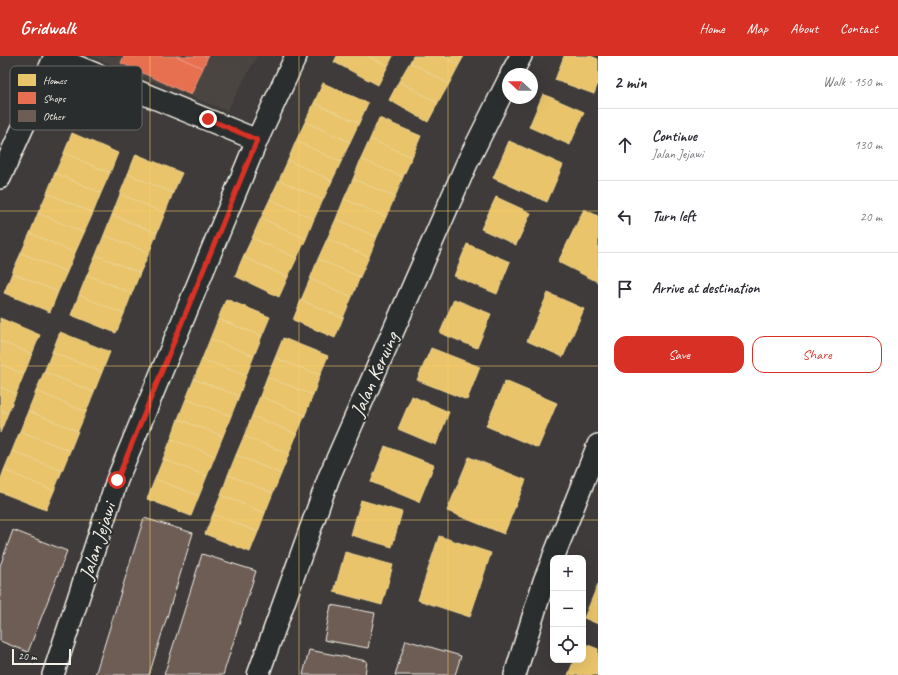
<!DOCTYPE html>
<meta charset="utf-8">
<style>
:root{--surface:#fff;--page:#f7f7f7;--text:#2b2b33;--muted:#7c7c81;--line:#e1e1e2;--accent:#d93025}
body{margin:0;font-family:Caveat,sans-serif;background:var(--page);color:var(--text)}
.controls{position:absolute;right:12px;bottom:12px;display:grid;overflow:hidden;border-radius:8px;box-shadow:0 4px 16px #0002}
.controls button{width:36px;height:36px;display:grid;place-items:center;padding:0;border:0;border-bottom:1px solid var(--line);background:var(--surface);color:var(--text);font:20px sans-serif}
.compass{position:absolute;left:502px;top:12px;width:36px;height:36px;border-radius:50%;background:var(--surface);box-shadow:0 4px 16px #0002;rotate:292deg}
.scale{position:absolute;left:12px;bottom:10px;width:59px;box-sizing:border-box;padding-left:4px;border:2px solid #f4f1e8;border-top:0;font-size:11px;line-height:14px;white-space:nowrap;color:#f4f1e8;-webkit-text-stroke:3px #2a2d2e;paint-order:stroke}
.stop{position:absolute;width:12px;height:12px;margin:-9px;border:3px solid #d93025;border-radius:50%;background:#fff}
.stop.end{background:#d93025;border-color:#fff;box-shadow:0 1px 4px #0008}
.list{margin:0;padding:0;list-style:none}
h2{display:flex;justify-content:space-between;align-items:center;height:52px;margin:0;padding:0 16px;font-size:17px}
h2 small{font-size:13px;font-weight:400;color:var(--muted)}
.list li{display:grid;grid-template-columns:26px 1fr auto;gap:12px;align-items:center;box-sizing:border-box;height:72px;padding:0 16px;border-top:1px solid var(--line)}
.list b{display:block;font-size:15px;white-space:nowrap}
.list p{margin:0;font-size:13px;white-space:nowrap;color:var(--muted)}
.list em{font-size:13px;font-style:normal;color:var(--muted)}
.actions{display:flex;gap:8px;padding:12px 16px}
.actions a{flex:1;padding:9px 0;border:1px solid var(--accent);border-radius:12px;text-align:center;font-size:14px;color:var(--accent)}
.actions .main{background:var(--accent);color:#fff}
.icon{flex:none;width:22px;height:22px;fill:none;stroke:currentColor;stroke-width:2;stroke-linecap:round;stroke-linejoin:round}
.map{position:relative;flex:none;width:598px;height:619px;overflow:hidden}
header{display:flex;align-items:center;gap:24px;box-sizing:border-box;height:56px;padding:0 20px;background:var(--accent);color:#fff}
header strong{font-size:19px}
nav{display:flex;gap:22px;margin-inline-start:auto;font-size:14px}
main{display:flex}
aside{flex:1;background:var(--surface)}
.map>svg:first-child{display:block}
</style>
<header>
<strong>Gridwalk</strong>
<nav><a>Home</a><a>Map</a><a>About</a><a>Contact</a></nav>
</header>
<main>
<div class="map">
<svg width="598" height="619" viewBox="0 0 598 619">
<rect width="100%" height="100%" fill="#3e3b3a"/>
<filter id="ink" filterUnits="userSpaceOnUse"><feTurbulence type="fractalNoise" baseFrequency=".025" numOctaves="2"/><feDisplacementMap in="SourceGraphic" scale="8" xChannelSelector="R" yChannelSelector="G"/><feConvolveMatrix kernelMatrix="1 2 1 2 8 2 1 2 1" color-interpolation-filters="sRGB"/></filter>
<g filter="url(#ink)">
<!-- built -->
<path fill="#4c4542" d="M90,0H257L227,55Z"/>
<!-- homes -->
<path fill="#e9c46a" stroke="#ecd290" d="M337,0H368L388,10L378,29L334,6Z
M368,0H393L388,10Z
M413,0H443L459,9L449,28L410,6Z
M443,0H464L459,9Z
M564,0H591L598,3V27L594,38L555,24Z
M410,6L449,28L438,47L399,25Z
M399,25L438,47L428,66L389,44Z
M323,27L368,47L359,67L314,47Z
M543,38L584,56L570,89L529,71Z
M314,47L359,67L350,86L305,66Z
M379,62L421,80L412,101L370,83Z
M305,66L350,86L341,106L296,85Z
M72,77L118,97L110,117L64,97Z
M370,83L412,101L403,121L361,103Z
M296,85L341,106L332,125L288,104Z
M509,85L563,109L547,146L493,122Z
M64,97L110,117L101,137L55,117Z
M136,98L182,117L173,137L128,118Z
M361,103L403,121L395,141L353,123Z
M288,104L332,125L323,144L279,124Z
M55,117L101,137L93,157L47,137Z
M128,118L173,137L165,157L120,138Z
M353,123L395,141L386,161L344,143Z
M279,124L323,144L314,163L270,143Z
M47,137L93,157L84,177L38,157Z
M120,138L165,157L157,177L112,159Z
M496,141L531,157L516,189L481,173Z
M270,143L314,163L306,183L261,162Z
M344,143L386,161L377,181L336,163Z
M584,153L598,160V226L558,206Z
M38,157L84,177L75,197L30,177Z
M112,159L157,177L149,197L104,179Z
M261,162L306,183L297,202L252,182Z
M336,163L377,181L369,201L327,183Z
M30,177L75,197L67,216L21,197Z
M104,179L149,197L140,217L96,199Z
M252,182L297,202L288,221L243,201Z
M327,183L369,201L360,221L318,203Z
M467,188L510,206L497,238L454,220Z
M21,197L67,216L58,236L12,217Z
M96,199L140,217L132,237L87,219Z
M243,201L288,221L279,241L235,220Z
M318,203L360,221L352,241L310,223Z
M12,217L58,236L50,256L4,237Z
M87,219L132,237L124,258L79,239Z
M310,223L352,241L343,262L301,244Z
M548,237L584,253L563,301L527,285Z
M79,239L124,258L116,277L71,259Z
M226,243L270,261L262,280L218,263Z
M454,243L491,258L477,292L440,277Z
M301,244L343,262L335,282L293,264Z
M0,262L40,279L32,298L0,285Z
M218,263L262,280L254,300L210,283Z
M60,276L110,296L102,316L52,296Z
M283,282L328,300L320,319L275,302Z
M210,283L254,300L246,320L202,303Z
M0,285L32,298L24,318L0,308Z
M431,292L480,311L467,344L417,324Z
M52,296L102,316L94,336L44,316Z
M275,302L320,319L313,339L267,321Z
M202,303L246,320L239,340L194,323Z
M0,308L24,318L16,338L0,331Z
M44,316L94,336L86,356L36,335Z
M267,321L313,339L305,359L260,340Z
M194,323L239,340L231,360L186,343Z
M505,325L557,347L538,392L486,370Z
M0,331L16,338L8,357L0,354Z
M36,335L86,356L78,375L28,355Z
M260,340L305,359L297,378L252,360Z
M412,340L449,356L436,389L398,373Z
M186,343L231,360L223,380L178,363Z
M0,354L8,357L0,377Z
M28,355L78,375L70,395L20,375Z
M252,360L297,378L289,398L244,380Z
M178,363L223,380L215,400L171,383Z
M20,375L70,395L62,415L12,395Z
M244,380L289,398L281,418L236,399Z
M171,383L215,400L207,420L163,403Z
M385,390L434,409L419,446L371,426Z
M12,395L62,415L54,435L4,414Z
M236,399L281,418L273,437L228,419Z
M469,401L526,424L504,478L447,455Z
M163,403L207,420L199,440L155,423Z
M4,414L54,435L46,454L0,436V425Z
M228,419L273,437L265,457L221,439Z
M155,423L199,440L191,460L147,443Z
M221,439L265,457L258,476L213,458Z
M361,444L402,456L392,491L351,479Z
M213,458L258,476L250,496L205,478Z
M439,480L491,497L470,561L418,544Z
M345,496L393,509L382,549L334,536Z
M598,528V568L584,562Z
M583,587L598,593V619H568L574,604H583Z"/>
<!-- shops -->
<path fill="#e76f51" stroke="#eb967e" d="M124,0H176L203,12L191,39L121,7Z
M176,0H208L203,12Z"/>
<!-- building -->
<path fill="#6d5d55" stroke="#f4f1e8" d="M144,462L193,477L149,619H95Z
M13,474L67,495L28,596L0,585V510Z
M202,498L256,515L223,619H164Z
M331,549L375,557L368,592L324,584Z
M406,584L461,600L455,619H395Z
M309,594L367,605L365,619H303Z"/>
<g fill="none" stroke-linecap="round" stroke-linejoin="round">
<!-- minor casing -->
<g stroke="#f4f1e8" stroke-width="24">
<path id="minor" d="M54,1L257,84
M511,18L521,0
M0,122L55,0
M553,502L598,389
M53,619L117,424L257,84L296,0
M258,619L329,421L467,107L508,25
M515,619L544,525L553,503"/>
</g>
<!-- minor -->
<use href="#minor" stroke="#2a2d2e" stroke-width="21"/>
</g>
</g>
<g fill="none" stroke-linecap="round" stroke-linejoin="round" filter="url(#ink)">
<!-- route -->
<path stroke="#d93025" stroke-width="5" d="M117,424L257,84L208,63"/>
</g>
<!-- grid -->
<path fill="none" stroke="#ffd166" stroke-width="1" stroke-opacity="0.55" d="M150,0V619M299,0V619M448,0V619M0,155H598M0,310H598M0,464H598"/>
<g text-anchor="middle" stroke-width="4" stroke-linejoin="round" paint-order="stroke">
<!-- street labels -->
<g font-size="20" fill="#f4f1e8" stroke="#2a2d2e">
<text transform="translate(374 318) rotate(-66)" y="7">Jalan Keruing</text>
<text transform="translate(97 485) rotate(-72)" y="7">Jalan Jejawi</text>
</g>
</g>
<!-- legend -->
<rect x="10" y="10" width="132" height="64" rx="6" fill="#2a2d2e" stroke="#676866" stroke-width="1"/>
<rect x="18" y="18" width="18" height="12" fill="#e9c46a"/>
<rect x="18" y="36" width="18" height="12" fill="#e76f51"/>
<rect x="18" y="54" width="18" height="12" fill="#6d5d55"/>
<g font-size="11" fill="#f4f1e8">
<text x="43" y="28">Homes</text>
<text x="43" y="46">Shops</text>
<text x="43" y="64">Other</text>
</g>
</svg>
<div class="controls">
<button>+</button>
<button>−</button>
<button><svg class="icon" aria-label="locate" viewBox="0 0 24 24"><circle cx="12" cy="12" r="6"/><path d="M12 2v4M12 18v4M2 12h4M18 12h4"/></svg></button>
</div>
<svg class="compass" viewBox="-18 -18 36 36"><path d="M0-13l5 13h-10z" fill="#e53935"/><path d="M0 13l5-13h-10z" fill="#7c7c81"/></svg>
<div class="scale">20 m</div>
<div class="stop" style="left:117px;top:424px"></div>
<div class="stop end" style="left:208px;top:63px"></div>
</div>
<aside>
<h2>2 min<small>Walk · 150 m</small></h2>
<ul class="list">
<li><svg class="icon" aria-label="ahead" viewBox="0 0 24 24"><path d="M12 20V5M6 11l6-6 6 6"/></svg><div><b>Continue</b><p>Jalan Jejawi</p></div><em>130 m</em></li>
<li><svg class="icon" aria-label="left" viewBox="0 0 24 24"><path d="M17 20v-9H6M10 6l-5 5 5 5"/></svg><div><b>Turn left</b></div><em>20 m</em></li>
<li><svg class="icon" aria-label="arrive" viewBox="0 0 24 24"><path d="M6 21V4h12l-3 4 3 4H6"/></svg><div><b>Arrive at destination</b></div></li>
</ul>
<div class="actions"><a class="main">Save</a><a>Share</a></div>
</aside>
</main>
